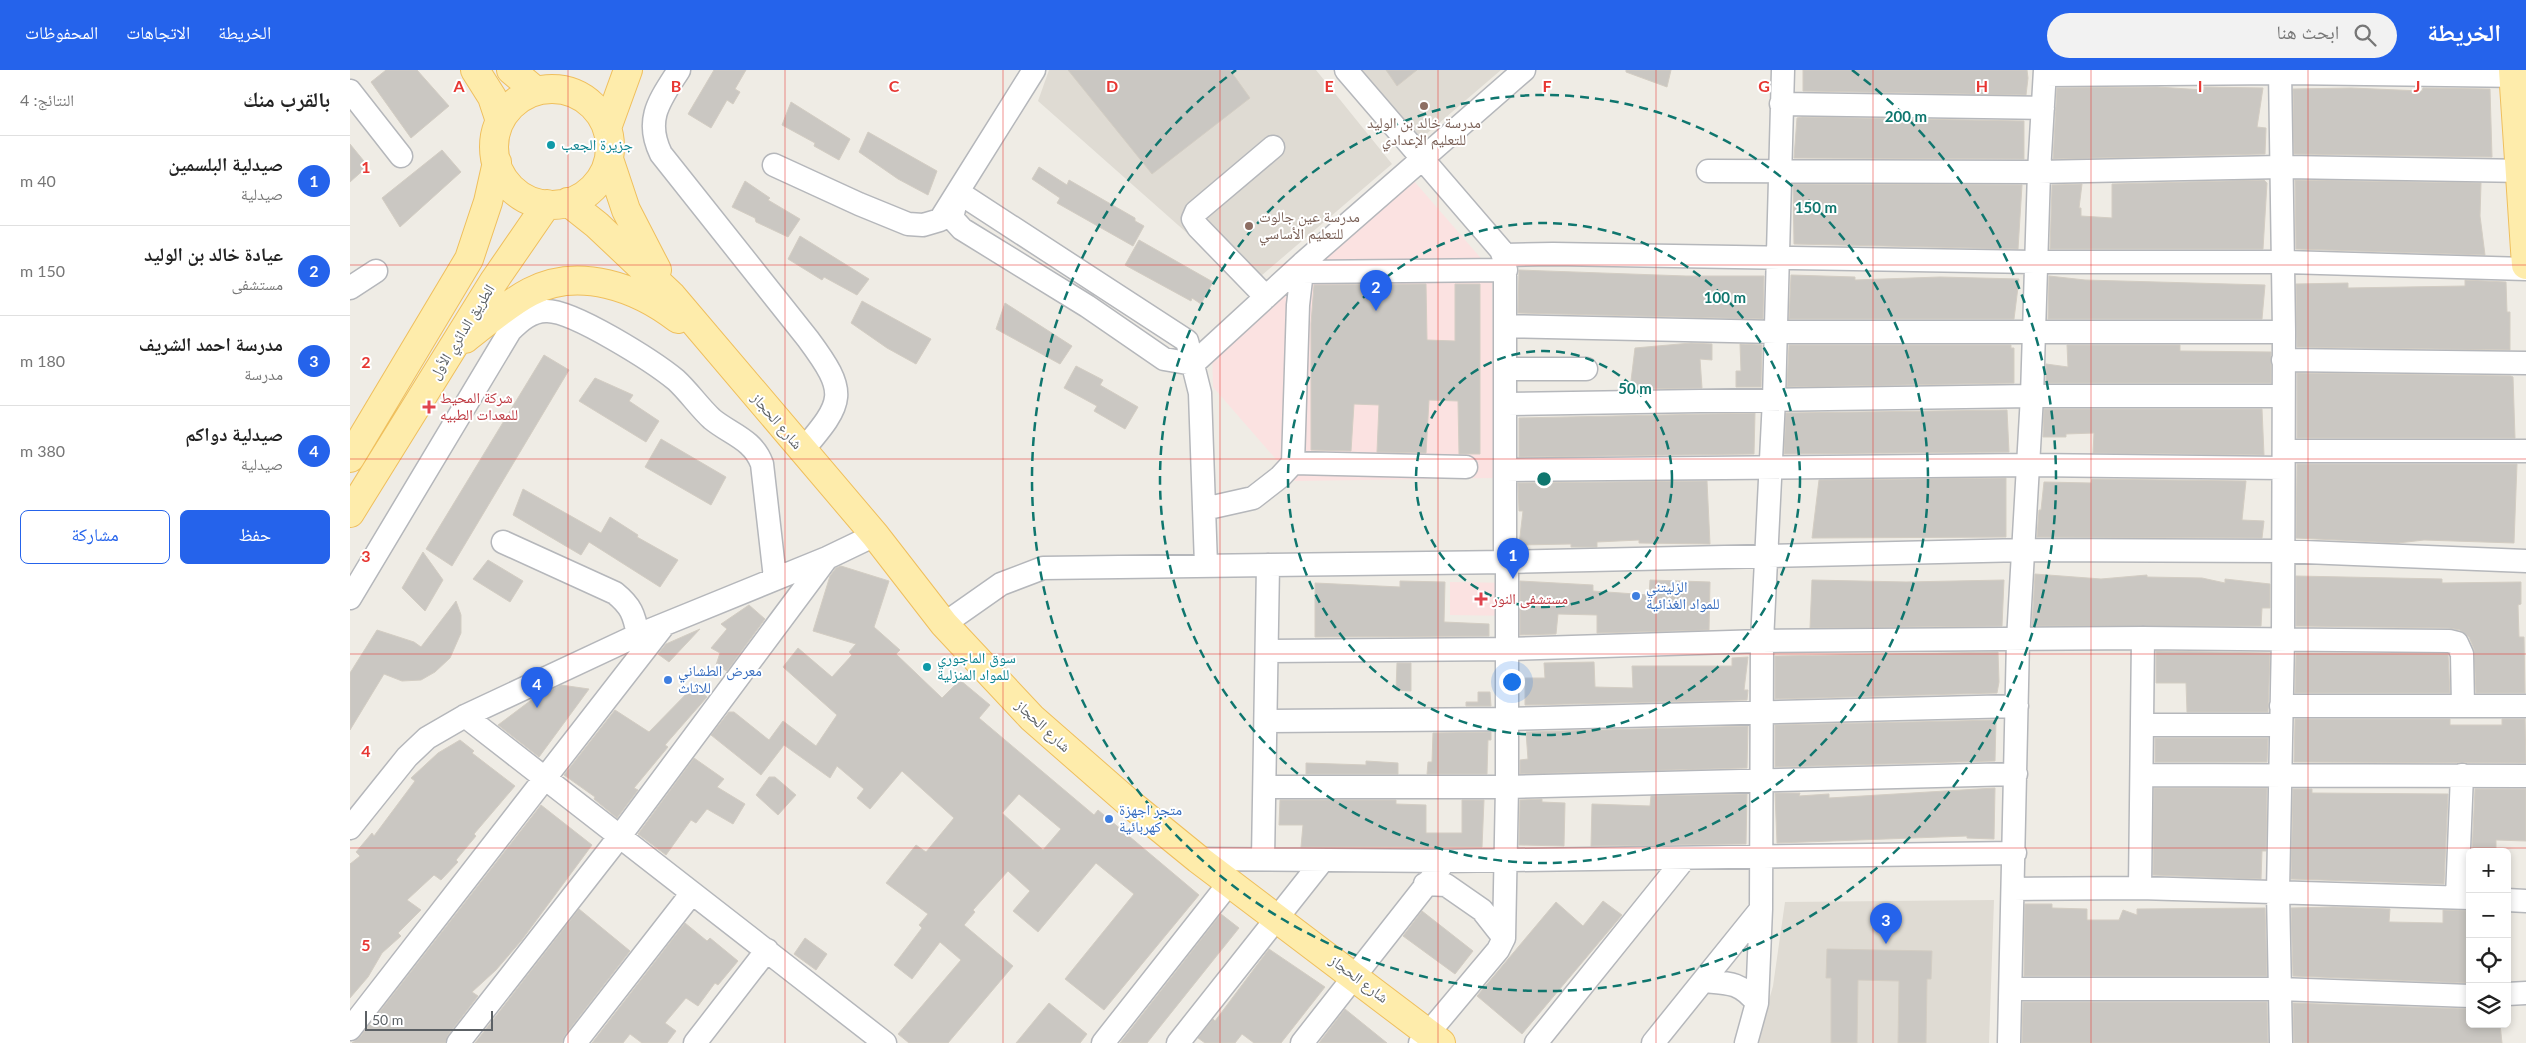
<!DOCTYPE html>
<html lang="ar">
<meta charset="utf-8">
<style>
:root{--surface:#fff;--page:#f2f2f2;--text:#222;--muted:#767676;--line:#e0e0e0;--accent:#2563eb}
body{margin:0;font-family:Lato,"Noto Naskh Arabic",sans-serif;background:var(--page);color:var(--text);direction:rtl}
.controls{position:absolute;right:15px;bottom:15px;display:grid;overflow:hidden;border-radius:8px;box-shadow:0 2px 8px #0003}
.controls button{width:45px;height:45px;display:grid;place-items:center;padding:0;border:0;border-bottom:1px solid var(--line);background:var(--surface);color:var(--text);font:25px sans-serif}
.scale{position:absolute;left:15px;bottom:12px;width:128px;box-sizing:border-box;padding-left:5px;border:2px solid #5c6165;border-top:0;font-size:14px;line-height:18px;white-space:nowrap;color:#5c6165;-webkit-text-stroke:4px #fff;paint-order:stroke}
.you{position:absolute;left:1161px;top:611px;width:18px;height:18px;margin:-12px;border:4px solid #fff;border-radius:50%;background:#1a73e8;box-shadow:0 0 0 8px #1a73e833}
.badge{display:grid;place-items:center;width:32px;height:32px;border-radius:50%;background:var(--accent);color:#fff;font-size:16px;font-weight:700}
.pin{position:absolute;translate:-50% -41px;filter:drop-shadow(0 1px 2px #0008)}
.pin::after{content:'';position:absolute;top:26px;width:18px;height:15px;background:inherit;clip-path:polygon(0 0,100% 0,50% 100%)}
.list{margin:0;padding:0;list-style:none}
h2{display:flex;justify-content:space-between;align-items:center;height:65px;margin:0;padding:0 20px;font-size:21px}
h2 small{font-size:16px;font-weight:400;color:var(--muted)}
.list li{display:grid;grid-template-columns:32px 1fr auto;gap:15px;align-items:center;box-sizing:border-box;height:90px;padding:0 20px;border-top:1px solid var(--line)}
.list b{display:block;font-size:19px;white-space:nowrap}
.list p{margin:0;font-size:16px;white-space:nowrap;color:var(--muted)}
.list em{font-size:16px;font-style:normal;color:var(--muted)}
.actions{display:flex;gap:10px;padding:15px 20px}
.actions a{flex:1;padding:11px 0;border:1px solid var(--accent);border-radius:8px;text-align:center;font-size:18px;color:var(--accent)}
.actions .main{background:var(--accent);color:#fff}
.icon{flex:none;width:28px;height:28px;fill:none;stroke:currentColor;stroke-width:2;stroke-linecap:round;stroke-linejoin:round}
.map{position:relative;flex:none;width:2176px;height:973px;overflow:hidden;direction:ltr}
header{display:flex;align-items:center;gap:30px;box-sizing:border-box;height:70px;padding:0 25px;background:var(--accent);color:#fff}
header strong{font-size:24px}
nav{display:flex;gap:28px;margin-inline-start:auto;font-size:18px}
.search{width:350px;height:45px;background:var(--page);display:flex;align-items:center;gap:12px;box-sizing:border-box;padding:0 18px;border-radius:28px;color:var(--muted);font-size:19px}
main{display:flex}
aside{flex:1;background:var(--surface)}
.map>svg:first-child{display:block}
</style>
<header>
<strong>الخريطة</strong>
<div class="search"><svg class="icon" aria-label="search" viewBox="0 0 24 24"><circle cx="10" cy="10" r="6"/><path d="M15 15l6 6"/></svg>ابحث هنا</div>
<nav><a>الخريطة</a><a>الاتجاهات</a><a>المحفوظات</a></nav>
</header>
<main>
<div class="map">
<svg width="2176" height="973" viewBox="0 0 2176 973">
<rect width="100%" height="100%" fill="#efece5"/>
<!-- education -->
<path fill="#dfdbd3" d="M699,0H966L1042,94L898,217L688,31Z
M1010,0H1151L1067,72Z
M1644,830L1639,973H1407L1423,916L1435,832Z"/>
<!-- medical -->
<path fill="#fbe2e1" d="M1064,111L1142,201L1144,408L945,411L863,317L862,280Z
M1100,512L1163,513V546L1100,545Z"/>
<!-- building -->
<path fill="#cac7c2" stroke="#d3cdc3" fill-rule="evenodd" d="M36,0H67L99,36L61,68L21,12Z
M364,0H396L385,19L390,22L383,34L377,30L361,58L338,44Z
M718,0H880L900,28L802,104Z
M1036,0H1067L1047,16Z
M1276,0H1321L1317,17L1276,2Z
M1453,0H1677L1678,8L1676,25L1453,21Z
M1807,17L1854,20V17L1913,18L1907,57L1916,58L1915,84L1703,89L1707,18Z
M2001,18L2072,21L2073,18L2140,19L2142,87L1944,84L1943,19Z
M441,32L500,69L489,90L464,76L465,73L432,55Z
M1452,47L1674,51V89L1444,88L1447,48Z
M518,62L587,101L578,125L548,109L509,82Z
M0,74L18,96L0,112Z
M92,80L111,102L50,157L32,128Z
M689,97L717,115L719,110L785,148V151L794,156L783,176L707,133L710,128L682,109Z
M1914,110L1917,113L1913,179H1700L1702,115L1732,114L1729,138H1731V146L1762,148V114Z
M1945,110L2131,113L2130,146L2135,185L1946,179Z
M395,111L420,128L418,130L450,149L438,167L406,152L405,148L382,137Z
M1443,114L1672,115L1668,179L1444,174Z
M450,166L519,209L507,225L474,207L472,210L438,189Z
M789,170L863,212L851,234L842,228L841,231L775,195Z
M1169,200L1336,206H1414L1413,249L1168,243Z
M1441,205L1505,207V210L1590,207L1669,209L1664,249H1439Z
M1699,206L1735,210L1915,215L1912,249H1698Z
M2115,210L2156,212L2157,242H2160V280L1947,277L1946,214L1998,213V218L2115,216Z
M1076,214L1077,270L1105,271V214H1130V384H1109L1108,331L1079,330L1076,383L1027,382L1029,335L1004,334L1001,381L961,380V254L964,215Z
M512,231L581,269L566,294L537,278L501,253Z
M655,233L722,276L710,294L646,259Z
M1341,273L1362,274V290L1350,289L1352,318L1280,319L1285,278Z
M1390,274L1412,275L1411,317H1386V301H1391Z
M1439,275H1661V278H1664V313L1437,317Z
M1717,275H1830V281L1921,282V313H1696V294L1718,297Z
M194,285L219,300L102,496L76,479Z
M726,296L753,310L750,315L788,337L775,359L744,341L747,336L714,318Z
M1947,303L2161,306L2163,307L2165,368H1947Z
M245,308L283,325L279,331L309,351L296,372L229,331Z
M1694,339H1912L1914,385L1743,383L1744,363L1716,364V367H1693Z
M1657,340L1659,382L1434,384L1436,343Z
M1405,343L1404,384L1169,387V348Z
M311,369L376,407L361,435L295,397Z
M1947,394H2167L2164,473L2074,470L2048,473L1946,468Z
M1656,408V467L1462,468L1469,410Z
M1742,409L1896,411L1892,450L1914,451L1912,468L1687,467L1689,440H1691L1694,412L1741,413Z
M1357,411L1360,474L1289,473V470L1247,472V477H1221V474L1169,475L1173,441H1169L1168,413Z
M173,419L251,463L260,447L288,465L287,467L328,490L310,517L239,472L231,485L163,445Z
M73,482L93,510L75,541L52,518Z
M138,490L173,511L160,532L123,509Z
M491,496L539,511L524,557L550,580L546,584L592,628L610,610L640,635L629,648L744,745L748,740L849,825L754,940L715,909L784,824L746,793L688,862L663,841L680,821L658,801L623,840L625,842L614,855L663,896L598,973H559L548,964L611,890L590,872L562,909L544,895L572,858L569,855L578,844L536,813L566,775L576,782L604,748L552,701L520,739L507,728L514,719L487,696L480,708L434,675L411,705L361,665L379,642H384L419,670L433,651L466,676L487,645L433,597L448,578L482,607L502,585L499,582L506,574L463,561L480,506L486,498ZM669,724L711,759L693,780L652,743Z
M1685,504L1751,509L1797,505V507L1852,508L1875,513V509L1920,514V538H1912L1911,556H1682Z
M1946,506L2092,509V513L2171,512V534L2168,535L2169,567H2174L2175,623H2126L2124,579L2119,567L2110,560L2099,558L1946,556Z
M1300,510L1360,512L1359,560L1247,563V545L1208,544L1206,564L1170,565V511L1243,515V521L1299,525Z
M1462,510L1556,512L1654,510L1652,556L1460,558Z
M1050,511L1095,512L1094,552L1139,554V566L965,567V513L1050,517Z
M106,531L111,545V563L100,588L85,602L71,610L52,611L34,604L0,660V603L27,560L64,572L71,577Z
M399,535L415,549L377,601L366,595L370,583L361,578L377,559L371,554Z
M350,559L319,592L308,584L316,574Z
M1806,581L1920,583L1918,642H1837L1836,613H1806Z
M1648,582L1649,612L1647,623L1425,629V586Z
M1946,583L2098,584L2100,623H1945Z
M1398,587L1394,620H1398L1397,630L1175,635V608H1195L1194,593L1244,592L1245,617L1283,618L1282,596H1382V588Z
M1047,593H1061V621L1046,620Z
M211,615L239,619L189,687L148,655L184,628Z
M344,616L357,627L315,675L318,677L284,718L288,720L267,748L244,729L245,727L214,705L265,640L299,662Z
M1128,622H1140L1141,636H1116V632H1128Z
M1945,649H2100V655H2152V649H2175L2176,693L1944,692Z
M1646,650L1645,691L1425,697V655Z
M1398,656L1397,698L1170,704V690L1178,689L1176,662Z
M1141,662V670H1138L1137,704H1077L1078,692H1082L1083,663Z
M1805,668H1918L1917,692H1805Z
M110,670L124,681L122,683L165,716L124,764L126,766L106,790L108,792L91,810L84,805L57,830L71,840L48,863L51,866L32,883L18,907L0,928V794L10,786L6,782L22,763L24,766L65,711L61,708L88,683Z
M344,688L374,709L367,717L395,734L383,754L357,739L346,753L341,750L316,785L288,764Z
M1016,691L1048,693V704H956V693L1016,695Z
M419,707H425L446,725L428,745L406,725Z
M1645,718L1644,769L1617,768V766L1427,773L1425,723H1450L1449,726L1479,724V728Z
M1804,718H1917L1916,781H1912L1911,809L1803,805Z
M1943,719H1962V723L2098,724L2094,814L1941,809Z
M2125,719H2176V771L2146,770V782H2122Z
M1397,724L1396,774L1241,776L1242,734L1300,736L1301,726Z
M1192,729V732L1215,733L1214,776L1169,775L1170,730Z
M930,730H1046V734L1076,735V763H1112V730H1134L1132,777H951L953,755H929Z
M191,735L242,775L171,871L146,900L122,922L128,926L98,965L95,973H2L10,967Z
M1253,831L1272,845L1172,964L1127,926L1206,832L1233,856Z
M1675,834H1702V838L1737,839V850H1769L1773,840L1787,845V839L1915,838L1917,906H1674Z
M1983,837L2040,839L2039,852L2093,853V840L2120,841V896H2118L2117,913L1943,906L1941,838Z
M229,839L280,881L215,965L212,973H125Z
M1072,841L1123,881L1105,904L1053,866Z
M871,844L889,858L797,973H770Z
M335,853L357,871L360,868L388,891L368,915L365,913L348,936L336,928L315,953L326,961L317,973H292L280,964L273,973H242Z
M455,868L477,884L466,900L444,884Z
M919,879L975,917L931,973H904L892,964L885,973H855L848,968L863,949L865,951Z
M1477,879L1582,881L1581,909H1577L1576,973H1548L1549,911L1508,910L1507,973H1481V908H1476Z
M1673,932H1917L1918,973H1672Z
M699,933L737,964L730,973H666Z
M1943,933L2117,939V941L2120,942V954H2150L2152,973H1944Z
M995,939L1037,973H969Z"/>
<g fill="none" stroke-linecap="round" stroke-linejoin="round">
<!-- minor casing -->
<g stroke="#b5b7bb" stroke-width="25">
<path id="minor" d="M329,0C310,30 294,49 311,84L458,269C498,323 495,331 452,381
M996,0L1151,180L1155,191V480
M1930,0L1934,262L1933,569L1928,822L1931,973
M1695,5L1930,3L2176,6
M0,21L51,86
M1431,34L1693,38
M424,95L509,134L558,154L573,155L590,150L684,0
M1358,101L1689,102L1931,97L2176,101
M608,122L837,271L850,323L856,495
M607,126L602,148L612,159L737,236L814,289L843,294
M1154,185L1203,184L1686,192H1933L2176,199
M951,202L1156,200
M0,218L26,201
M916,227L848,157L843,149L846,142L923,77
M1155,256L1426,262H1934
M1933,290L2176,293
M843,294L953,193L1174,0
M1156,299H1236
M1157,334L1682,326H1933
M1934,381H2176
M943,393L1116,397
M1156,400L1678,395L1933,398
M854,439L903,428L930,407L943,393L948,235L953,193
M153,472L265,523C281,536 284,544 288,565
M0,528L160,261C170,251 181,241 196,241C223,240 304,292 326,310C339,322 349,337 362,349C380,364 403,369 412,394L425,508
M594,554L651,514L693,498L1157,492L1675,480L1932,481L2176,491
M917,581L1158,579L1412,571L1793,568L2099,571L2107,573L2112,584L2113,636
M1931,636H2176
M115,646L535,973
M916,651L1157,649L1667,636
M1793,655H1931
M1792,705L2176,706
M915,717H1157L1666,704
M0,758L57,687L77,668L115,646L288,565L477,488L525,465
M848,789L1095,791L1665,783
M913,789L918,495
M1075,814L1096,815L1132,840L1154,868
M1790,818L1793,568
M1663,819L1790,818L2120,828
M2107,827L2112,705
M2157,830L2176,831
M1353,911C1379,913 1390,912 1407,933
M1661,919H1930L2120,926
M2157,924L2176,923
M0,959L314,555
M108,973L270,766L477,488
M225,973L342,823
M345,973L417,880
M753,973L880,812
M828,973L973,790
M952,973L1095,791
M1070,973L1148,880L1154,868L1157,717V492
M1186,973L1335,788
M1303,973L1411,839
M1396,973L1407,933L1411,839L1412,571L1424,329L1433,0
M1659,973L1668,570L1682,326L1689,102L1695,0"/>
</g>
<!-- major casing -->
<g stroke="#efbf5d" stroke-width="30">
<path id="major" d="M125,0L142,27L150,51
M161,0L186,21
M2163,0L2176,195
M144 77a58 58 0 1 1 116 0a58 58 0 1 1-116 0Z
M257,58L278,0
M259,89L276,140L307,200
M218,132L247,155L322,226L525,465L594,554L682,648L778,732L848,789L1091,973
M115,269C136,253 157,234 180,222C229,196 288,218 328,249
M0,388L119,189L138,132L147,92
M0,443L144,211L197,134"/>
</g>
<!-- minor -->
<use href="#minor" stroke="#fff" stroke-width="22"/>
<!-- major -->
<use href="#major" stroke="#feecab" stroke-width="28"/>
</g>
<!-- grid -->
<path fill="none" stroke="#e73733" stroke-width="1" stroke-opacity="0.55" d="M218,0V973M435,0V973M653,0V973M870,0V973M1088,0V973M1306,0V973M1523,0V973M1741,0V973M1958,0V973M0,195H2176M0,389H2176M0,584H2176M0,778H2176"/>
<!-- distance rings -->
<g fill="none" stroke="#0f766e" stroke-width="2.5" stroke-dasharray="9 6">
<circle cx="1194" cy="409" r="128"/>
<circle cx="1194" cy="409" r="256"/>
<circle cx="1194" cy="409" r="384"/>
<path d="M1502 0A512 512 0 1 1 886 0"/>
</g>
<!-- markers -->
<g fill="#8d6e63" stroke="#fff" stroke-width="2">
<circle cx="1074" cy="36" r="5"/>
<circle cx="899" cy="156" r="5"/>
</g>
<g fill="#0f9aa8" stroke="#fff" stroke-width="2">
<circle cx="201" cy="75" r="5"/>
<circle cx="577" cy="597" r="5"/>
</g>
<g fill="#e0444e" stroke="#fff" stroke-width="2">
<path d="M76.5 329.5h5v5h5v5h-5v5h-5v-5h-5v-5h5z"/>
<path d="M1128.5 521.5h5v5h5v5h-5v5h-5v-5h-5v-5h5z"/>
</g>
<g fill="#3f7fe0" stroke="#fff" stroke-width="2">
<circle cx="1286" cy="526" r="5"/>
<circle cx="318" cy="610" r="5"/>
<circle cx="759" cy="749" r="5"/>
</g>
<g text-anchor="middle" stroke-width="4" stroke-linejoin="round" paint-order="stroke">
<!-- education labels -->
<g font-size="15" fill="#785e54" stroke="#fff">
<text x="1074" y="58">مدرسة خالد بن الوليد<tspan x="1074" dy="17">للتعليم الإعدادي</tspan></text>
<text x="909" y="152" text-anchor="start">مدرسة عين جالوت<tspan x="909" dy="17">للتعليم الأساسي</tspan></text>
</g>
<!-- culture labels -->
<g font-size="15" fill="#0d838f" stroke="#fff" text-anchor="start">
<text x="211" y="80">جزيرة الجعب</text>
<text x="587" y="593">سوق الماجوري<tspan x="587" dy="17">للمواد المنزلية</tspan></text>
</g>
<!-- street labels -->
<g font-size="15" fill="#5c6165" stroke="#fff">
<text transform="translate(112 262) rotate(-58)" y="5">الطريق الدائري الأول</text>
<text transform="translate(427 351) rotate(49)" y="5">شارع الحجاز</text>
<text transform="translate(693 656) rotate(43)" y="5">شارع الحجاز</text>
<text transform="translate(1009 909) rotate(37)" y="5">شارع الحجاز</text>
</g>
<!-- health labels -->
<g font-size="15" fill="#be3a42" stroke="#fff" text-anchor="start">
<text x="90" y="333">شركة المحيط<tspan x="90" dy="17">للمعدات الطبيه</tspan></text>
<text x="1142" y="534">مستشفى النور</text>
</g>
<!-- shop labels -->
<g font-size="15" fill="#366cbe" stroke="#fff" text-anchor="start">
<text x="1296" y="522">الزليتني<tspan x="1296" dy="17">للمواد الغذائية</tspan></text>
<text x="328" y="606">معرض الطشاني<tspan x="328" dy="17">للاثاث</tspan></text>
<text x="769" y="745">متجر اجهزة<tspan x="769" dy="17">كهربائية</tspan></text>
</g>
</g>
<g font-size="16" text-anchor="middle" font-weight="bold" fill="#e73733" stroke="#fff" stroke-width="4" stroke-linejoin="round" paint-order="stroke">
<text x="109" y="22">A</text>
<text x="326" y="22">B</text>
<text x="544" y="22">C</text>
<text x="762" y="22">D</text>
<text x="979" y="22">E</text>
<text x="1197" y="22">F</text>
<text x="1414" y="22">G</text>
<text x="1632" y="22">H</text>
<text x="1850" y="22">I</text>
<text x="2067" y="22">J</text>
<text x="16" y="103">1</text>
<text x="16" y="298">2</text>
<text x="16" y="492">3</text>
<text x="16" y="687">4</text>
<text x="16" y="881">5</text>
</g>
<circle cx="1194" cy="409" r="8" fill="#0f766e" stroke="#fff" stroke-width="2.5"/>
<g font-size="15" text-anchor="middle" font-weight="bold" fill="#0f766e" stroke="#fff" stroke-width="4" stroke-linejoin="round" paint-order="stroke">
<text x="1556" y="52">200 m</text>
<text x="1466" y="143">150 m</text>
<text x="1375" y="233">100 m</text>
<text x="1285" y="324">50 m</text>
</g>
</svg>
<div class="controls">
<button>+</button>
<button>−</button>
<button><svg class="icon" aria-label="locate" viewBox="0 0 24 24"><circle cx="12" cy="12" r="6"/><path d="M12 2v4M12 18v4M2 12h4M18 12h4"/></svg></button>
<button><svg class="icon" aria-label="layers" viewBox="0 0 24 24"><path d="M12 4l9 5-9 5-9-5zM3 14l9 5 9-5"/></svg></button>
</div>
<div class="scale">50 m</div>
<div class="you"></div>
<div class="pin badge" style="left:1163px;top:509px">1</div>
<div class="pin badge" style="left:1026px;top:241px">2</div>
<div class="pin badge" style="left:1536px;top:874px">3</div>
<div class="pin badge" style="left:187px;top:638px">4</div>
</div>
<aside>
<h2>بالقرب منك<small>النتائج: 4</small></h2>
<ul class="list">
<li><span class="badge">1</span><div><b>صيدلية البلسمين</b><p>صيدلية</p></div><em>40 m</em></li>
<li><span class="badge">2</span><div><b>عيادة خالد بن الوليد</b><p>مستشفى</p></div><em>150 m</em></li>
<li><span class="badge">3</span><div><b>مدرسة احمد الشريف</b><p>مدرسة</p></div><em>180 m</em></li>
<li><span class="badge">4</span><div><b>صيدلية دواكم</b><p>صيدلية</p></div><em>380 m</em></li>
</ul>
<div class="actions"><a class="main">حفظ</a><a>مشاركة</a></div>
</aside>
</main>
